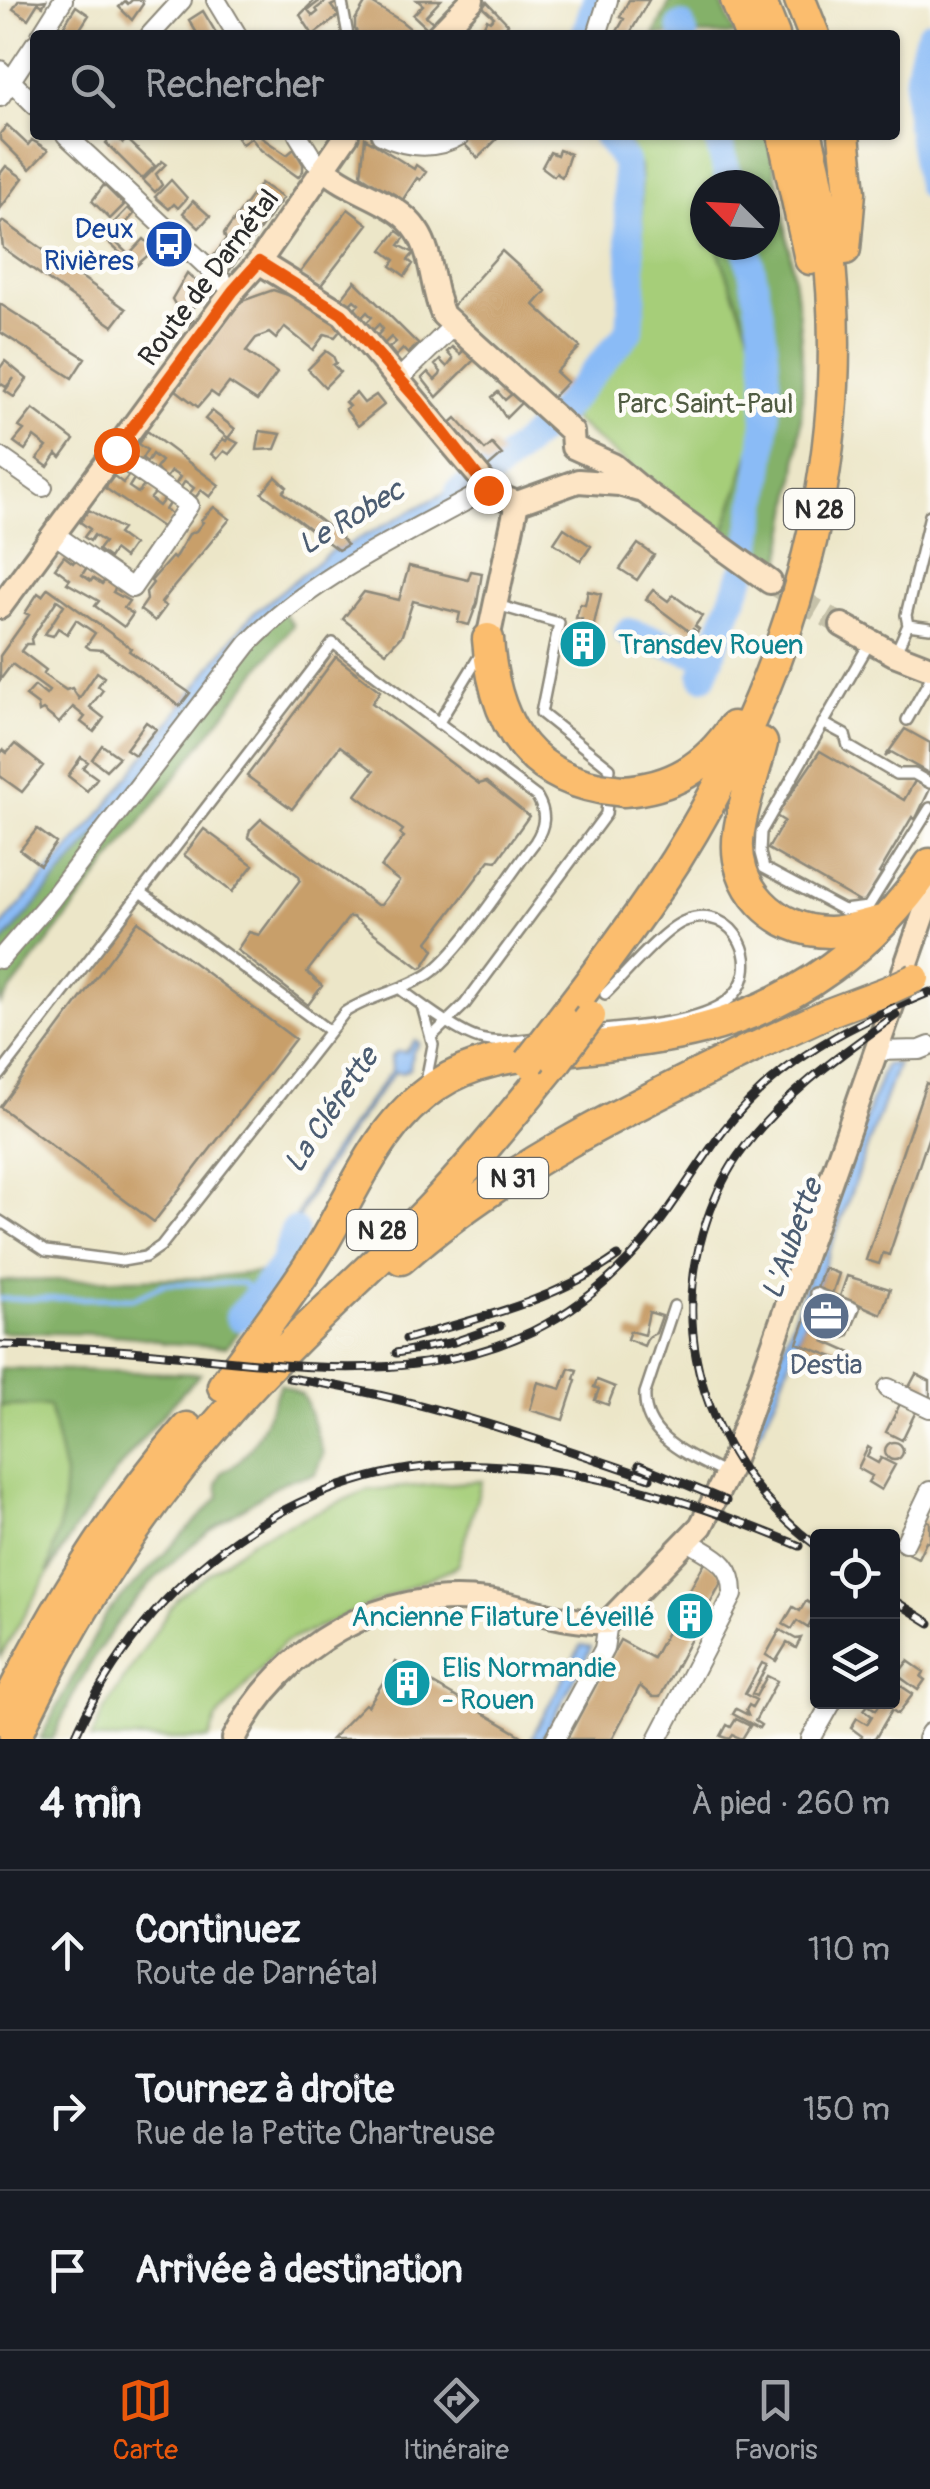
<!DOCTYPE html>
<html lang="fr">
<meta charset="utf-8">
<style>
:root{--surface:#171b24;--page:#242831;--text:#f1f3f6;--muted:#9ea1a6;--line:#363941;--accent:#ea580c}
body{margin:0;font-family:Pangolin,sans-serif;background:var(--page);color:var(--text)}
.controls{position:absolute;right:30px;bottom:30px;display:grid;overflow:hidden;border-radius:10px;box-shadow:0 2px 8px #0004}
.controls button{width:90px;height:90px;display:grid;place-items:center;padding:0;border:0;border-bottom:2px solid var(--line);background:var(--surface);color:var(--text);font:50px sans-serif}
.compass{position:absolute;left:690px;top:170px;width:90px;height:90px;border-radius:50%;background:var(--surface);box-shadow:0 2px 8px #0004;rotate:294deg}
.stop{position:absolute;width:30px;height:30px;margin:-22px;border:8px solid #ea580c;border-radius:50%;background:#fff}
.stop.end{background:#ea580c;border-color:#fff;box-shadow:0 2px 10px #0008}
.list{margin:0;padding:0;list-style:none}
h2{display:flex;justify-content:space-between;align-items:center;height:130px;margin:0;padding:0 40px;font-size:42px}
h2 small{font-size:32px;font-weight:400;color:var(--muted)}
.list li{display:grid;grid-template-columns:65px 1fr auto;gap:30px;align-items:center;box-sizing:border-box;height:160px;padding:0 40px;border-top:2px solid var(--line)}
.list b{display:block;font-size:38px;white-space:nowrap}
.list p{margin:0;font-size:32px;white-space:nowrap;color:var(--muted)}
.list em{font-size:32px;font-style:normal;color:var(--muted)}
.icon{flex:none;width:55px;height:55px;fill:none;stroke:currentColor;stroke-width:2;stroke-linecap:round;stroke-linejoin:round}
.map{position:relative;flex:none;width:930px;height:1739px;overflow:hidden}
.search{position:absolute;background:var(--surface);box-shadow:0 2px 8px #0004;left:30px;right:30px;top:30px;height:110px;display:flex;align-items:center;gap:25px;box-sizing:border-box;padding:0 35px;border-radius:10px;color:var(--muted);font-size:38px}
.sheet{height:610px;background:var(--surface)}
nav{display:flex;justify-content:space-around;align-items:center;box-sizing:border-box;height:140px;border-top:2px solid var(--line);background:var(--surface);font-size:28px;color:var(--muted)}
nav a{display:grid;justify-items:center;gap:5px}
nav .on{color:var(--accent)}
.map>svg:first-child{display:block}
</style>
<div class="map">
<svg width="930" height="1739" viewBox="0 0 930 1739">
<rect width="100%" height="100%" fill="#fdfcf7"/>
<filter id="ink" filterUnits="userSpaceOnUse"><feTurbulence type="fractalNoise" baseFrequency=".01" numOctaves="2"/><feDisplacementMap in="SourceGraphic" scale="20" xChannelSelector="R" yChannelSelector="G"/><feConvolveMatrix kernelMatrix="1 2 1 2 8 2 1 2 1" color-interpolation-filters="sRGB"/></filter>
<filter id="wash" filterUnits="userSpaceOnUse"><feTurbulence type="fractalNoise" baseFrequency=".0048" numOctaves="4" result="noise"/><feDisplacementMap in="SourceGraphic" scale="40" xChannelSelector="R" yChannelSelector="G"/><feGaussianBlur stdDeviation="2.25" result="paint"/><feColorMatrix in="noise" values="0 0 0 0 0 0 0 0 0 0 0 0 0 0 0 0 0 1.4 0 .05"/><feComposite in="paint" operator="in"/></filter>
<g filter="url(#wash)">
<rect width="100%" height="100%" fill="#ece6c8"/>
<!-- green -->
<path fill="#a6ce79" stroke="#687c52" stroke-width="2.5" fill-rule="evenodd" d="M629,135H768C782,209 799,286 802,362C804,430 793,499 780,566C706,522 636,474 571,418L640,334L645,301L640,167L628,141ZM705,185H765V245H705Z
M49,1405L153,1422L86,1510L0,1657V1406Z
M482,1481L457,1566L283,1643L216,1720L209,1739H91L104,1710L177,1598L254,1539L367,1490Z"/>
<!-- forest -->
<path fill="#84b169" stroke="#586e4a" stroke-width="2.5" d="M671,0H720L735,35H654Z
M715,135H768C782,209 799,286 802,362C804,430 793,499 780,566L724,532L758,428L766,378L716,245H765V185H715L719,149Z
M278,605L293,625L0,1004V946L104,825Z
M290,1269L226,1347L163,1343C147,1332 28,1333 0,1332V1281L200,1278Z
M0,1368L200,1374C140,1435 92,1501 47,1573L62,1516L65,1476L49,1406H0Z
M280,1384L302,1395L307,1404L323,1454L315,1474C306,1478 295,1477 286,1481C270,1488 255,1501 240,1510C148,1570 96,1638 53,1739H40L107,1613L219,1497L217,1485L222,1472C254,1458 268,1415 280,1384Z"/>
<!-- water -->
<path fill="#8abbf6" stroke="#5a7390" stroke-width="2.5" d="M467,481L474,490L283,601L104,825L0,946V928L103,811L235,635L254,613L335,548L338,550Z
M415,1040L419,1043L412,1053L410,1069L402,1073L395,1072C363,1113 284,1215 286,1266L280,1267C295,1192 348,1130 392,1070L391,1057L398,1051L406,1052Z
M898,1063L777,1396L757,1437L751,1435L885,1065Z
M581,1645L591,1647L585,1660L542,1739H531Z"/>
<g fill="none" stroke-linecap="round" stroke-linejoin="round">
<!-- stream -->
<path stroke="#8abbf6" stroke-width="5" d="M0,1299L135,1298L164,1284L242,1283L259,1297"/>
<!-- river -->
<path stroke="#8abbf6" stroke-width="28" d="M681,26L684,35
M930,34C907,84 922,135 930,186
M585,35L596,0
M717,135L730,185
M746,245C757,290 765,336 767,382C768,436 758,490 750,543
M459,492L491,474L557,415L630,330L633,286L625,162L606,135
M628,632L711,657
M703,676L743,573
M239,1317L283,1266L294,1231"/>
</g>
<g id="blocks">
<!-- building -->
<path fill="#c89f6a" d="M19,0L39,1L46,0L43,6L38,3L28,19L13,9Z
M132,0H142L143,4L132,20L119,7L125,1L128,4Z
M315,0H321L308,10L313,16L318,12L316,9L328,0H342L331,6L339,16L313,35L300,15Z
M367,0L401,21L418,35H359L355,29V20Z
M417,0H441L426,16L434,23L428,29L413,15L423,5Z
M629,0H649L629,35H615L624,19L620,17Z
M487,2L508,24L498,35H486L481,31L487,19L490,21L494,17L483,7Z
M76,6L89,15L76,35H65L60,32Z
M203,11L215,31L217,35H198L189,20Z
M7,125L28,145L32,140L48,150L30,169L0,139V134Z
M113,135H124L119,139L123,143L127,139L155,166L142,179L106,143Z
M240,135H266L262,138L287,155L294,149L303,164V171L298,177L261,150L251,138L242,144L237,137Z
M477,135H501L478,158L464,144Z
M365,138L414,169L416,165L426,172L420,180L417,178L402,201L361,175Z
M559,150L570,154L562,177L556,173L554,176L542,167L550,152L557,155Z
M162,161L166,164L156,174L162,185L155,192L143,180Z
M6,166L23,178L0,209V174Z
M171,180L187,198L178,208L174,204L169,209L155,197Z
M261,183L283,198L229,271L212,258L226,240L224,234Z
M104,185L124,205L110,219L92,201Z
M193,201L210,216L199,228L183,213Z
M128,208L134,214L112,239L129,255L144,239L155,249L135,267L92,227L95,224L106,231Z
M348,209L368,224L319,288L299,274Z
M3,221L126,309L113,326L3,248L0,225Z
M397,231L405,237L399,245L414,253L408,260L413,264L405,276L391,266L395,260L382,250Z
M502,251L546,291L534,305L580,347L556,372L567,382L551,399L451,308Z
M187,273L206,290L187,315L193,320L188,326L174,312L177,308L172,299Z
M355,281L418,344L408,354L403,349L396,356L389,348L396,342L391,337L384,344L377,336L383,329L379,324L372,331L365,324L372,317L367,312L360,319L352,311L359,304L354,300L347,307L340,300Z
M273,290L306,301L344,326L335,337L325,334L313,350L285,327L276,339L269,333L256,338L246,351L277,373L257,401L229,383L218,397L211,392L198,407L176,390L235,307L242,301Z
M0,304L85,358L72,378L0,332Z
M452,347L460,354L464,350L474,360L437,397L422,378L428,372L435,380L440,375L441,372L435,365L440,360L447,367L451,362L453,359L447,352Z
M326,351L333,356L336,363L333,365L340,372L325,387L308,369Z
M5,361L27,379L14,397L5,391L14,378L6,387L0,383V368Z
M498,392L505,400L513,393L522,402L506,418L492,397Z
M356,393L364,403L376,395L384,405L358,426L345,409L349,406L345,402Z
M33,409L74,440L61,458L57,454L48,467L37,459L47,447L34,437L25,450L14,442L24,430L19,427Z
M212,411L235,429L228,438L238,443L229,454L224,451L217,459L211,454L223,439L226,441L228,438L205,419Z
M456,418L485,450L492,444L502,455L487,468L447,426Z
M147,431L219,485L210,497L201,490L196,497L190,493L194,488L185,481L180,489L175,485L180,477L171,471L166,478L160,474L156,468L161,461L152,454L147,462L142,458L147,450L138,444Z
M260,431L281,434L275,449L257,450Z
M129,475L134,479L129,487L138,493L144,486L150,488L156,492L150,499L159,506L165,498L170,502L165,510L174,516L165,529L105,488L114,476L123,483Z
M276,477L287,487L283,492L339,535L347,545L338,550L262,493Z
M214,507L230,519L172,589L161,603L166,606L155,621L140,610L147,600L146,592L153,583L151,581L172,557L174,559L189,534L196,531L203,522L201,520Z
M89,510L122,529L118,534L133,545L124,558L114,550L109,558L98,550L104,542L94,535L90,541L84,537L90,529L80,522Z
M564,528L591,546L581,561L554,543Z
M638,544L654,555L637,580L620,569Z
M64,556L73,563L78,556L87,567L82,575L91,581L93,578L102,584L108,577L118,585L113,592L129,601L124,608L133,614L124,627L95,606L99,601L67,583L70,579L55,568Z
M409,566L468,580L471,571L482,573L477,603L469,625L458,622L460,613L413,601L402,635L386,652L343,619L364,592L399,600Z
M48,588L131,648L129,651L190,693L180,706L102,650L90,649L86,646L95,633L76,620L67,634L58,628L53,636L45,634L64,605L57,600L31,639L32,644H26L21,651L46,670L43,674L47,677L66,690L72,688L79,699L97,672L104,677L98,686L103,690L90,707L104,718L97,728L94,732L81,722L85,717L73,707L59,723L43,710L39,712L38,705L26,696L35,686L46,695L49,691L12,664L0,680V656L29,615L25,613L38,593L42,596Z
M653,590L668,601L673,595L702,616L695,626L699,629L697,632L693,629L690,632L646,599Z
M588,591L601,594L586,659L574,656L577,642L572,641L575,628L580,629L582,619L576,618L580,604L585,605Z
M336,657L380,691L372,703L479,784L486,782L529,816L497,861L490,860L428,942L434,950L423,967L420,968L353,917H349L307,972L322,986L308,1005L237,950L249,932L259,935L300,880L299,876L248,837L250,830L261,819L377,905H381L399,881L381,867L404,837L400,834L403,830L356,795L374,771L340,746L292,809L247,776Z
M146,722L156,729L135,755L126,749Z
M905,729L930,743V774L891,752L885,757Z
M15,744L43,766L22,792L0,776V754L3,750L7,753Z
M102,745L119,757L106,770L92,759Z
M820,751L904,800L915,781L930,789L915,820L912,817L879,873L882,875L865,905L768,849L784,821L776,816Z
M81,757L88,762L83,768L97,778L87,791L68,776Z
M37,829L56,843L40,865L20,850Z
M204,829L253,865L232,892L184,855Z
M138,921L295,1039L154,1222L0,1107Z
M926,1083L930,1085V1133L889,1255L883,1253L879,1264L866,1260Z
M824,1268L839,1274L832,1294L817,1288Z
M847,1276L890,1289L881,1314L840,1296Z
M814,1296L837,1305L824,1341L853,1354L849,1363L797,1343Z
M649,1312L662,1316L656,1333L648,1337L644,1346L627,1339L630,1331L644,1335Z
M569,1368L577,1370L574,1379L576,1380L563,1420L530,1410L538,1382L561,1389Z
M916,1374L930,1381V1401L908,1389Z
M597,1380L615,1387L608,1405L595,1400L599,1389L594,1387Z
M901,1402L917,1409L902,1440L886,1432Z
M885 1451a9 9 0 1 1 18 0a9 9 0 1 1-18 0Z
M868,1447L871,1449L867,1457L878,1463L881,1458L895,1465L881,1490L868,1482L872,1476L858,1468Z
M922,1518L930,1522V1543L926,1541L918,1558L906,1552Z
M705,1562L718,1569L724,1577L660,1697H653L640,1686L612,1739H567L620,1640L653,1658Z
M806,1601L818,1608L808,1628L797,1621L792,1629L783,1624L793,1607L800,1611Z
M780,1630L796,1639L801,1638L796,1648L787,1643L776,1661L766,1655Z
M908,1661L924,1672L921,1677L925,1680L918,1690L897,1675Z
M396,1662L527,1739H331L365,1704L368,1706Z
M762,1663L767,1665L752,1694L756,1696L767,1676L777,1681L755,1721L761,1725L759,1728L733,1714L736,1709L748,1715L746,1710L749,1705L752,1707L756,1700L745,1694Z
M898,1684L913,1694L898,1714L892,1710L875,1739H860L862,1736L851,1728L857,1718L867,1724L872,1716L864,1710L868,1705L876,1710L881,1703L885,1706L892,1702V1691Z
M736,1719L750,1726L742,1739L733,1735L730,1739L721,1736L727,1725L731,1727Z"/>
</g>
</g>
<g filter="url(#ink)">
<use href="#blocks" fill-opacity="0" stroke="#8c887a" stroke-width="2.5"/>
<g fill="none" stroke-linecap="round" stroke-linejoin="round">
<!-- secondary-tunnel -->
<path stroke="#c5c1a9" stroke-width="22" stroke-dasharray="22 11" stroke-linecap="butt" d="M770,582L842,625"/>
<!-- lane casing -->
<g stroke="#8c887a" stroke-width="14">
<path id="lane" d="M342,3L348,35
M908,625L930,628
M869,644L761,832L760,853L764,868L843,910L868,907L930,808
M896,652L908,625L906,615L930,515
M907,720L930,679
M823,723L845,735L848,746L896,774H914L930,783
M438,724L480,655
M141,892L328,1030
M400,989C419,1003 459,1034 480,1039C498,1044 518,1040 536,1038
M422,1006L433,1045L426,1081
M591,1031C629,1027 696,1024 727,1001C768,970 735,901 685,921C663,929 624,976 605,994
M431,1037L465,1004L606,814L610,768L541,713L559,623L497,605
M0,1075L333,643L537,797C547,814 545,826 535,842C509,875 461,952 429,974C402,991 372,995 345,1012L161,1246L145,1257L122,1261L46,1251L0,1221
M815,1293L854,1308L844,1332
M674,1306L645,1393C642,1439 691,1456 725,1474"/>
</g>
<!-- street casing -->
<g stroke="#8c887a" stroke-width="22">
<path id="street" d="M216,0L237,35
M41,35L63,0
M150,35L182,0
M597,35L608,0
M0,70L35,105
M0,97L35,44
M66,135L233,291
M298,135L313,159L325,169
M381,135C408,148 434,151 461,135
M399,379L454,325
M0,457L43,487
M54,534L132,588L189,505L113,453
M0,959L51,900L248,644C314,575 405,535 488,489
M877,1051L920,1050L930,1046
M888,1388L930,1408
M905,1543L930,1491
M555,1739L604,1649L608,1622
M658,1739L733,1595C734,1562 713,1557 688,1541
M811,1739L832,1702
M927,1739L930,1733"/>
</g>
<!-- secondary casing -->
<g stroke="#8c887a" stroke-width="28">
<path id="secondary" d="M438,35L472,0
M325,169C351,193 397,200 417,231C433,254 431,288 443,315L572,432L573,447L613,465L645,492L770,582
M259,262L343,314L494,494L517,503L578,481L619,484L639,490
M0,607L233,291L259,262L347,135
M842,625L894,654L930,668
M488,639L517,503
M234,1739C281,1646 382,1587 487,1601C529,1607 565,1624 608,1622L701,1526L730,1468L930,897"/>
</g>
<!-- primary casing -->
<g stroke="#8c887a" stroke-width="32">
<path id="primary" d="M750,1049L828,1013L889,990"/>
</g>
<!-- highway casing -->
<g stroke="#8c887a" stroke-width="35">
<path id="highway" d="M736,0L750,35
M760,0L774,35
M800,0L814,35
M783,135L810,259
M844,135L850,192L845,249
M488,639C493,713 520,773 600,788
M762,743C755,772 743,802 739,832C730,887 776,932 829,932C847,932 864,925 881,921
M623,791C672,788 706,767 733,727
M561,1020C601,968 641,915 676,860C813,640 873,390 807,135
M401,1259C501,1170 630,1107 750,1049
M223,1386C255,1341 290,1297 319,1250C355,1191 377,1125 437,1085C480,1056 532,1055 582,1048C622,1043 663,1039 702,1029C797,1004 876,945 930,864
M0,1719C50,1615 112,1515 187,1428
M15,1739C69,1620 143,1507 230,1409C291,1339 363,1277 429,1210C474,1163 515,1111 557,1060"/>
</g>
<!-- lane -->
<use href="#lane" stroke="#fff" stroke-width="9"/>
<!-- street -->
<use href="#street" stroke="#fff" stroke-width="18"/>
<!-- secondary -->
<use href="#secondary" stroke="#fde5c5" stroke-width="22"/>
<!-- primary -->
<use href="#primary" stroke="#fbbd6e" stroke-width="28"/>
<!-- highway -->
<use href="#highway" stroke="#fbbd6e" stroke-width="30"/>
<!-- rail casing -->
<g stroke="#2b2b2b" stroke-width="9">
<path id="rail" d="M406,1339C479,1318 555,1301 618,1256
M0,1345C58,1346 117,1349 175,1355C341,1372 503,1394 630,1258C667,1219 692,1172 724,1130C778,1060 851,1025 930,992
M396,1353L454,1342L500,1326
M289,1378C413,1396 532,1437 650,1478
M639,1465L726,1501
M818,1547C719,1473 668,1353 703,1232C711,1206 722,1179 738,1156C779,1098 838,1056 896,1015
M892,1599L930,1623
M74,1739C145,1577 303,1457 485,1465C597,1469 698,1503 800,1546"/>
</g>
<!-- rail -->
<use href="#rail" stroke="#fdfcf7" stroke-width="5" stroke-dasharray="15" stroke-linecap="butt"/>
<!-- primary-bridge casing -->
<g stroke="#8c887a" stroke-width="32" stroke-linecap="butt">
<path id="primary-bridge" d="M889,990L915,978"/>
</g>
<!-- highway-bridge casing -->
<g stroke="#8c887a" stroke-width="35" stroke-linecap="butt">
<path id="highway-bridge" d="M600,788L623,791
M557,1060L590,1016
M529,1062L561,1020"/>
</g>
<!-- primary-bridge -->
<use href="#primary-bridge" stroke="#fbbd6e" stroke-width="28"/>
<!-- highway-bridge -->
<use href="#highway-bridge" stroke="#fbbd6e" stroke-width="30"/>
</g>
</g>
<g fill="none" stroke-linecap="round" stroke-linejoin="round" filter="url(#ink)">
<!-- route -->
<path stroke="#ea580c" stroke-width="12" d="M116,450L233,291L259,262L342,314L418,400L488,490"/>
</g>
<!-- icons -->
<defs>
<g id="bus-disc" transform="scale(2.5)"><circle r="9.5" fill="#1a4fb4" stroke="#fdfcf7"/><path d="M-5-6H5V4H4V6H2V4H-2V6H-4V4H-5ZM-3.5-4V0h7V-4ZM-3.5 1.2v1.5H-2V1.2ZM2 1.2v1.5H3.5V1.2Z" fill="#fff"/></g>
<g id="building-disc" transform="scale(2.5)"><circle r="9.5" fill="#0f9aa8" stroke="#fdfcf7"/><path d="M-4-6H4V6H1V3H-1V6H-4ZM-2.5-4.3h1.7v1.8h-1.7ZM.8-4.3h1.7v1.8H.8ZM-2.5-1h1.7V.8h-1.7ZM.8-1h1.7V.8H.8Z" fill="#fff"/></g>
<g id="office-disc" transform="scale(2.5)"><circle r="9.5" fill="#5c6f8a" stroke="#fdfcf7"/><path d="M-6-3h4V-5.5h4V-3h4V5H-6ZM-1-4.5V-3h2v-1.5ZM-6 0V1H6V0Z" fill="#fff"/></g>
</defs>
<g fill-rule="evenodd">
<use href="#bus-disc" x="169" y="244"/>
<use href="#building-disc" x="583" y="644"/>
<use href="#office-disc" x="826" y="1316"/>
<use href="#building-disc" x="690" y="1616"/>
<use href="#building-disc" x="407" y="1683"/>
</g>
<g text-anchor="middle" stroke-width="9" stroke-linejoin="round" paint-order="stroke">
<!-- shield labels -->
<g fill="#fdfcf7" stroke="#6a6a68" stroke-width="2.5">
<rect x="784" y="489" width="70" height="40" rx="8"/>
<rect x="478" y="1158" width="70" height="40" rx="8"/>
<rect x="347" y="1210" width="70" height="40" rx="8"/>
</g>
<g font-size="25" font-weight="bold" fill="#2b2b2b">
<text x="819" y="518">N 28</text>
<text x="513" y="1187">N 31</text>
<text x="382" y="1239">N 28</text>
</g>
<!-- transit labels -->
<g font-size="28" fill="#164399" stroke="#fdfcf7" text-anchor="end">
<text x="134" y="238">Deux<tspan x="134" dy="32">Rivières</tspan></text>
</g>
<!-- street labels -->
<g font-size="28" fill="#2b2b2b" stroke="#fdfcf7">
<text transform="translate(208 277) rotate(-53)" y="10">Route de Darnétal</text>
</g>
<!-- park labels -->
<g font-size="28" fill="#505c42" stroke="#fdfcf7">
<text x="705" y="413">Parc Saint-Paul</text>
</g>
<!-- culture labels -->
<g font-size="28" fill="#0d838f" stroke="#fdfcf7" text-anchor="start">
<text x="618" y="654">Transdev Rouen</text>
<text x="655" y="1626" text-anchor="end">Ancienne Filature Léveillé</text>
<text x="442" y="1677">Elis Normandie<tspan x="442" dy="32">- Rouen</tspan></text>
</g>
<!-- service labels -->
<g font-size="28" fill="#4e5e75" stroke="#fdfcf7">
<text x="826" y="1374">Destia</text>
</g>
<!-- water labels -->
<g font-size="30" font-style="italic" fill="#4c5d72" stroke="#fdfcf7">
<text transform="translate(351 517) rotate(-31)" y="10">Le Robec</text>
<text transform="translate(331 1110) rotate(-56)" y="10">La Clérette</text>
<text transform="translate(792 1239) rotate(-70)" y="10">L'Aubette</text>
</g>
</g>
</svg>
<div class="controls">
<button><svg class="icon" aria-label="locate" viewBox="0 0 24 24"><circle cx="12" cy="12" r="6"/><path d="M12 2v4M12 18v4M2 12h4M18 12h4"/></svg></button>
<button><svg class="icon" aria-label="layers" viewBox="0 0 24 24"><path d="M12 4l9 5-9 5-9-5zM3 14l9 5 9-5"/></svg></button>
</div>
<svg class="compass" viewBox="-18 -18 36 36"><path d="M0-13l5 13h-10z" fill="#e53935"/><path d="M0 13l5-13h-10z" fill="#9ea1a6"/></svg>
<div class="stop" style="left:116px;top:450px"></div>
<div class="stop end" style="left:488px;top:490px"></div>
<div class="search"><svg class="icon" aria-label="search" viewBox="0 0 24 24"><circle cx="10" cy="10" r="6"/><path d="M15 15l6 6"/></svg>Rechercher</div>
</div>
<section class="sheet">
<h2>4 min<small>À pied · 260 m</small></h2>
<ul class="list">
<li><svg class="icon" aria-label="ahead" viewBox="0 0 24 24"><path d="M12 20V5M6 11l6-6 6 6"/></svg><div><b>Continuez</b><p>Route de Darnétal</p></div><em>110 m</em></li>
<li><svg class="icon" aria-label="right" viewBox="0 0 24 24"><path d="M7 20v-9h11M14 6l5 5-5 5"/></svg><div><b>Tournez à droite</b><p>Rue de la Petite Chartreuse</p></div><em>150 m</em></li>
<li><svg class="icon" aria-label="arrive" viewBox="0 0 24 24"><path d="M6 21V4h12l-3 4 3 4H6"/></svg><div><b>Arrivée à destination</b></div></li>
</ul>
</section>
<nav>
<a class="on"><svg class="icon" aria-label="map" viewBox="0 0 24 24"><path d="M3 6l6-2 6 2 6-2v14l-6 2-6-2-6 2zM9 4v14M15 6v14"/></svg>Carte</a>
<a><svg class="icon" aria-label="directions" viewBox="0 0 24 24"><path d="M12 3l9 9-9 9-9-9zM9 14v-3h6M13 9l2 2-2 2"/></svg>Itinéraire</a>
<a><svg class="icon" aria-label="saved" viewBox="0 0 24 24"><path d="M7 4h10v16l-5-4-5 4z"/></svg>Favoris</a>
</nav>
